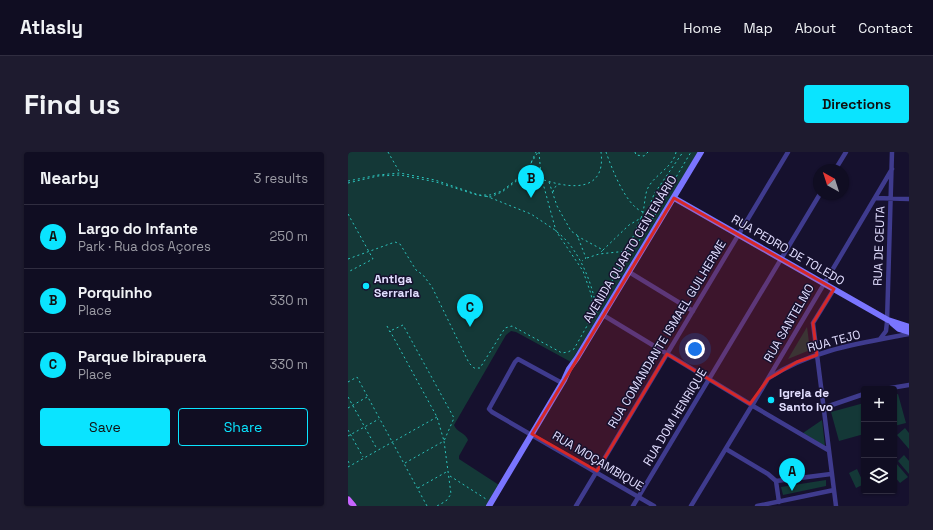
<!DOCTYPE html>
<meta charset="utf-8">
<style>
:root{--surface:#100d22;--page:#1e1b2f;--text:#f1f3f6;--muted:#9c9ca5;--line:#302d40;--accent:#0ae4ff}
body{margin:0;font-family:"Space Grotesk",sans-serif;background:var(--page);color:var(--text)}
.controls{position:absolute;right:12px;bottom:12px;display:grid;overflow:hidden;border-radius:4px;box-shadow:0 1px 3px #0004}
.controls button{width:36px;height:36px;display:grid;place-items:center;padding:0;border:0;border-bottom:1px solid var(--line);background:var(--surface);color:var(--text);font:20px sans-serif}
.compass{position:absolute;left:465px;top:12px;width:36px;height:36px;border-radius:50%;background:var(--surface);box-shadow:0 1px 3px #0004;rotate:321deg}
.you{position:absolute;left:347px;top:197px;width:14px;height:14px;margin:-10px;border:3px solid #fff;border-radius:50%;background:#1a73e8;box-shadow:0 0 0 6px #1a73e833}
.badge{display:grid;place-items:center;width:26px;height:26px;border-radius:50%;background:var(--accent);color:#111;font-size:13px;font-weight:700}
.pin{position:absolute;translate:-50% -33px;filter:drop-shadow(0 1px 2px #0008)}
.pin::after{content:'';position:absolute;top:21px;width:14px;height:12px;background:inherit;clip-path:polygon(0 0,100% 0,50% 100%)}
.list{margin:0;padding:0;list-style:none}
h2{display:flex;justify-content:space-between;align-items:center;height:52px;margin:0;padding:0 16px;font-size:17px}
h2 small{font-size:13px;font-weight:400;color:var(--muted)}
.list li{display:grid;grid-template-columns:26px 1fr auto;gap:12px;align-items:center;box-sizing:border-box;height:64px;padding:0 16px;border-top:1px solid var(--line)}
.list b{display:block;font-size:15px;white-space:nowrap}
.list p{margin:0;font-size:13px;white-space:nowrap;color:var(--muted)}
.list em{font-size:13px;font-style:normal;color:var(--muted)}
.actions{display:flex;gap:8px;padding:12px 16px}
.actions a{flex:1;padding:9px 0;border:1px solid var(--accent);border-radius:4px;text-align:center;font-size:14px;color:var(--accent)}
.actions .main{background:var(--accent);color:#111}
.icon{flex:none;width:22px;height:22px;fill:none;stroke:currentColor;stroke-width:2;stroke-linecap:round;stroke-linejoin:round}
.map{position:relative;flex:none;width:561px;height:354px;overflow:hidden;border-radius:4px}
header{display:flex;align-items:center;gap:24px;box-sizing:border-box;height:56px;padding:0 20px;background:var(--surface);border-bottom:1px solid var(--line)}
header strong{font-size:19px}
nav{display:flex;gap:22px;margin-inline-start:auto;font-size:14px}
.intro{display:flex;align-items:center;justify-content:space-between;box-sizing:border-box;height:96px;padding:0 24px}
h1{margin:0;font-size:28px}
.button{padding:10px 18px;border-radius:4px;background:var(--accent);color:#111;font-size:14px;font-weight:700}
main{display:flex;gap:24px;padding:0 24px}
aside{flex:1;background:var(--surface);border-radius:4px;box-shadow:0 1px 3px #0004}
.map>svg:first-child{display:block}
</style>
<header>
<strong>Atlasly</strong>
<nav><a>Home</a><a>Map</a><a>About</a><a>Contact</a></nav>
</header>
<div class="intro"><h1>Find us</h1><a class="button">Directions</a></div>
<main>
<aside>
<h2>Nearby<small>3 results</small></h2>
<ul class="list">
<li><span class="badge">A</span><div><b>Largo do Infante</b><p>Park · Rua dos Açores</p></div><em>250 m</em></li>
<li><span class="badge">B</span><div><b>Porquinho</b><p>Place</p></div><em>330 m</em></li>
<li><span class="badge">C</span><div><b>Parque Ibirapuera</b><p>Place</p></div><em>330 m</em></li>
</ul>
<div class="actions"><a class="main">Save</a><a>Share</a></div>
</aside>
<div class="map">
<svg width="561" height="354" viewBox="0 0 561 354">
<rect width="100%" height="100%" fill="#16112e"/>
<!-- park -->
<path fill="#143837" d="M0,0H350L223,210L168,180L163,179L158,183L106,273C108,280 118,281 120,288L111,304V307L151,333L138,354H9L0,343Z
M459,175L462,198L440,207Z
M550,242L558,271L546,274V243Z
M516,251V282L491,289L483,260Z
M474,268L477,294L455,281Z
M557,276L561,281V297L549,283Z
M556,303L561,309V322L550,309Z
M548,311L560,325L552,331L546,324V312Z
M509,317L516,332L508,336L501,321Z
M478,328V334L435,343L433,335Z"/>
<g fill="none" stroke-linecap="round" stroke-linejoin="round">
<!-- path -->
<path stroke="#2dc4bd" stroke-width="1" stroke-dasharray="2 3" stroke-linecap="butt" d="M40,0L52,21
M191,0L193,24L208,79L235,119L243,142L247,165
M258,0C264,17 278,54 295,60
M287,0L288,3L296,4L300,0
M196,28C224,37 258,40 253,0
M0,29L30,23L52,21L87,28L131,43H142L154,39L174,23L181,15L188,0
M201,30L209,54L223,79L229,83L238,106L234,109
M0,31L30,24L52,23L88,30L129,43L142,45L154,40L175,24L190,0
M205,40L206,36L211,32
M138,44L183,62L207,78
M0,62L25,107L0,120
M298,64L306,42L335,0
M209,80C231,96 247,136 249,163
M229,84L255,98L252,101
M255,98L281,73L293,66C297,57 296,47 299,38C305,23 325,16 328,0
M239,106L251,102L279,99L293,66
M0,107L47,90L52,92L68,118L75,123L84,135L121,211L126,216H132L157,176L164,174L214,201L220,200L226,197L244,165L251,141L267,126L279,99L291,89L307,63L312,48L321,37L343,0
M39,174L42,180V179L55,173L106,266L96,289L89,265L42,179
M0,230L9,225L79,354
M0,245L29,297
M0,256L19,245
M0,278L15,305
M0,284L31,267
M0,309L2,313
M57,311L96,289L103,342L98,349L89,354
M0,315L89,265
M102,324L138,347
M70,336L100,319"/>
<!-- street -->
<path stroke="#3f3b8e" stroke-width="4.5" d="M487,18L498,0
M527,46L561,47
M281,120L345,159
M255,163L402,252
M465,171L488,354
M465,171L486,137
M532,187L538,179L539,170L544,0
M421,226C463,198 513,191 561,182
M214,231L170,207L167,210L141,257L144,260L306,354
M537,237L561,233
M405,252L544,17
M405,254L480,298
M475,256L516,242
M378,297L420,322L428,329
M431,350L428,329L483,322
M228,354L440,0
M285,354L472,42
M343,354L403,255
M409,354L486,338"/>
<!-- secondary -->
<path stroke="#7a75ff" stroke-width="6" d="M326,46L540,168L561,175
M544,171L551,177L561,180
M141,354L216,228L221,217L229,206L353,0"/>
<!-- primary -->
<path stroke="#c765ff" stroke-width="7" d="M0,348L5,354"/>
</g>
<!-- marked area -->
<path fill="#d62828" fill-opacity="0.2" stroke="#d62828" stroke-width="3" stroke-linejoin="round" d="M326,46L486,137L465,171L469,203L449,210L420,227L402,252L319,202L249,319L184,282Z"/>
<!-- markers -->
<g fill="#0ae4ff" stroke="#16112e" stroke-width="1.5">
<circle cx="18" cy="134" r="4"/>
<circle cx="423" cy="248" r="4"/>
</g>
<g text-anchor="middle" stroke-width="3" stroke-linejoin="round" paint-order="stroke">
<!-- street labels -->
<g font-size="12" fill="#e2deff" stroke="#16112e">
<text transform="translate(531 94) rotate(-88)" y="4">RUA DE CEUTA</text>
<text transform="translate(282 97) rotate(-59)" y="4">AVENIDA QUARTO CENTENÁRIO</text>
<text transform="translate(440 98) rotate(30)" y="4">RUA PEDRO DE TOLEDO</text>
<text transform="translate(441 171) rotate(-60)" y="4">RUA SANTELMO</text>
<text transform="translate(319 182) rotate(-59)" y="4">RUA COMANDANTE ISMAEL GUILHERME</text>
<text transform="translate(486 189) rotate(-15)" y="4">RUA TEJO</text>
<text transform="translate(327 265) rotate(-59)" y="4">RUA DOM HENRIQUE</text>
<text transform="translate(250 309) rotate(31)" y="4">RUA MOÇAMBIQUE</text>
</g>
<!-- poi labels -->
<g font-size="12" font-weight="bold" fill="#e2deff" stroke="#16112e" text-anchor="start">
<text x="26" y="131">Antiga<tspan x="26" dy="14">Serraria</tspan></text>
<text x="431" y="245">Igreja de<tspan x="431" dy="14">Santo Ivo</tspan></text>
</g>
</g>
</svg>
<div class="controls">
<button>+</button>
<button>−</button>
<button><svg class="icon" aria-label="layers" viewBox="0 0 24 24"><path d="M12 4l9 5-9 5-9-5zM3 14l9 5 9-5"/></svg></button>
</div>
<svg class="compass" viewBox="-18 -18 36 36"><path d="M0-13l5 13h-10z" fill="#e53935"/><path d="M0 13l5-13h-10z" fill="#9c9ca5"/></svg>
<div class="you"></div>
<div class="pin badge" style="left:444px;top:339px">A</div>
<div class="pin badge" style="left:183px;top:46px">B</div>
<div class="pin badge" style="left:122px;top:175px">C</div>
</div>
</main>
